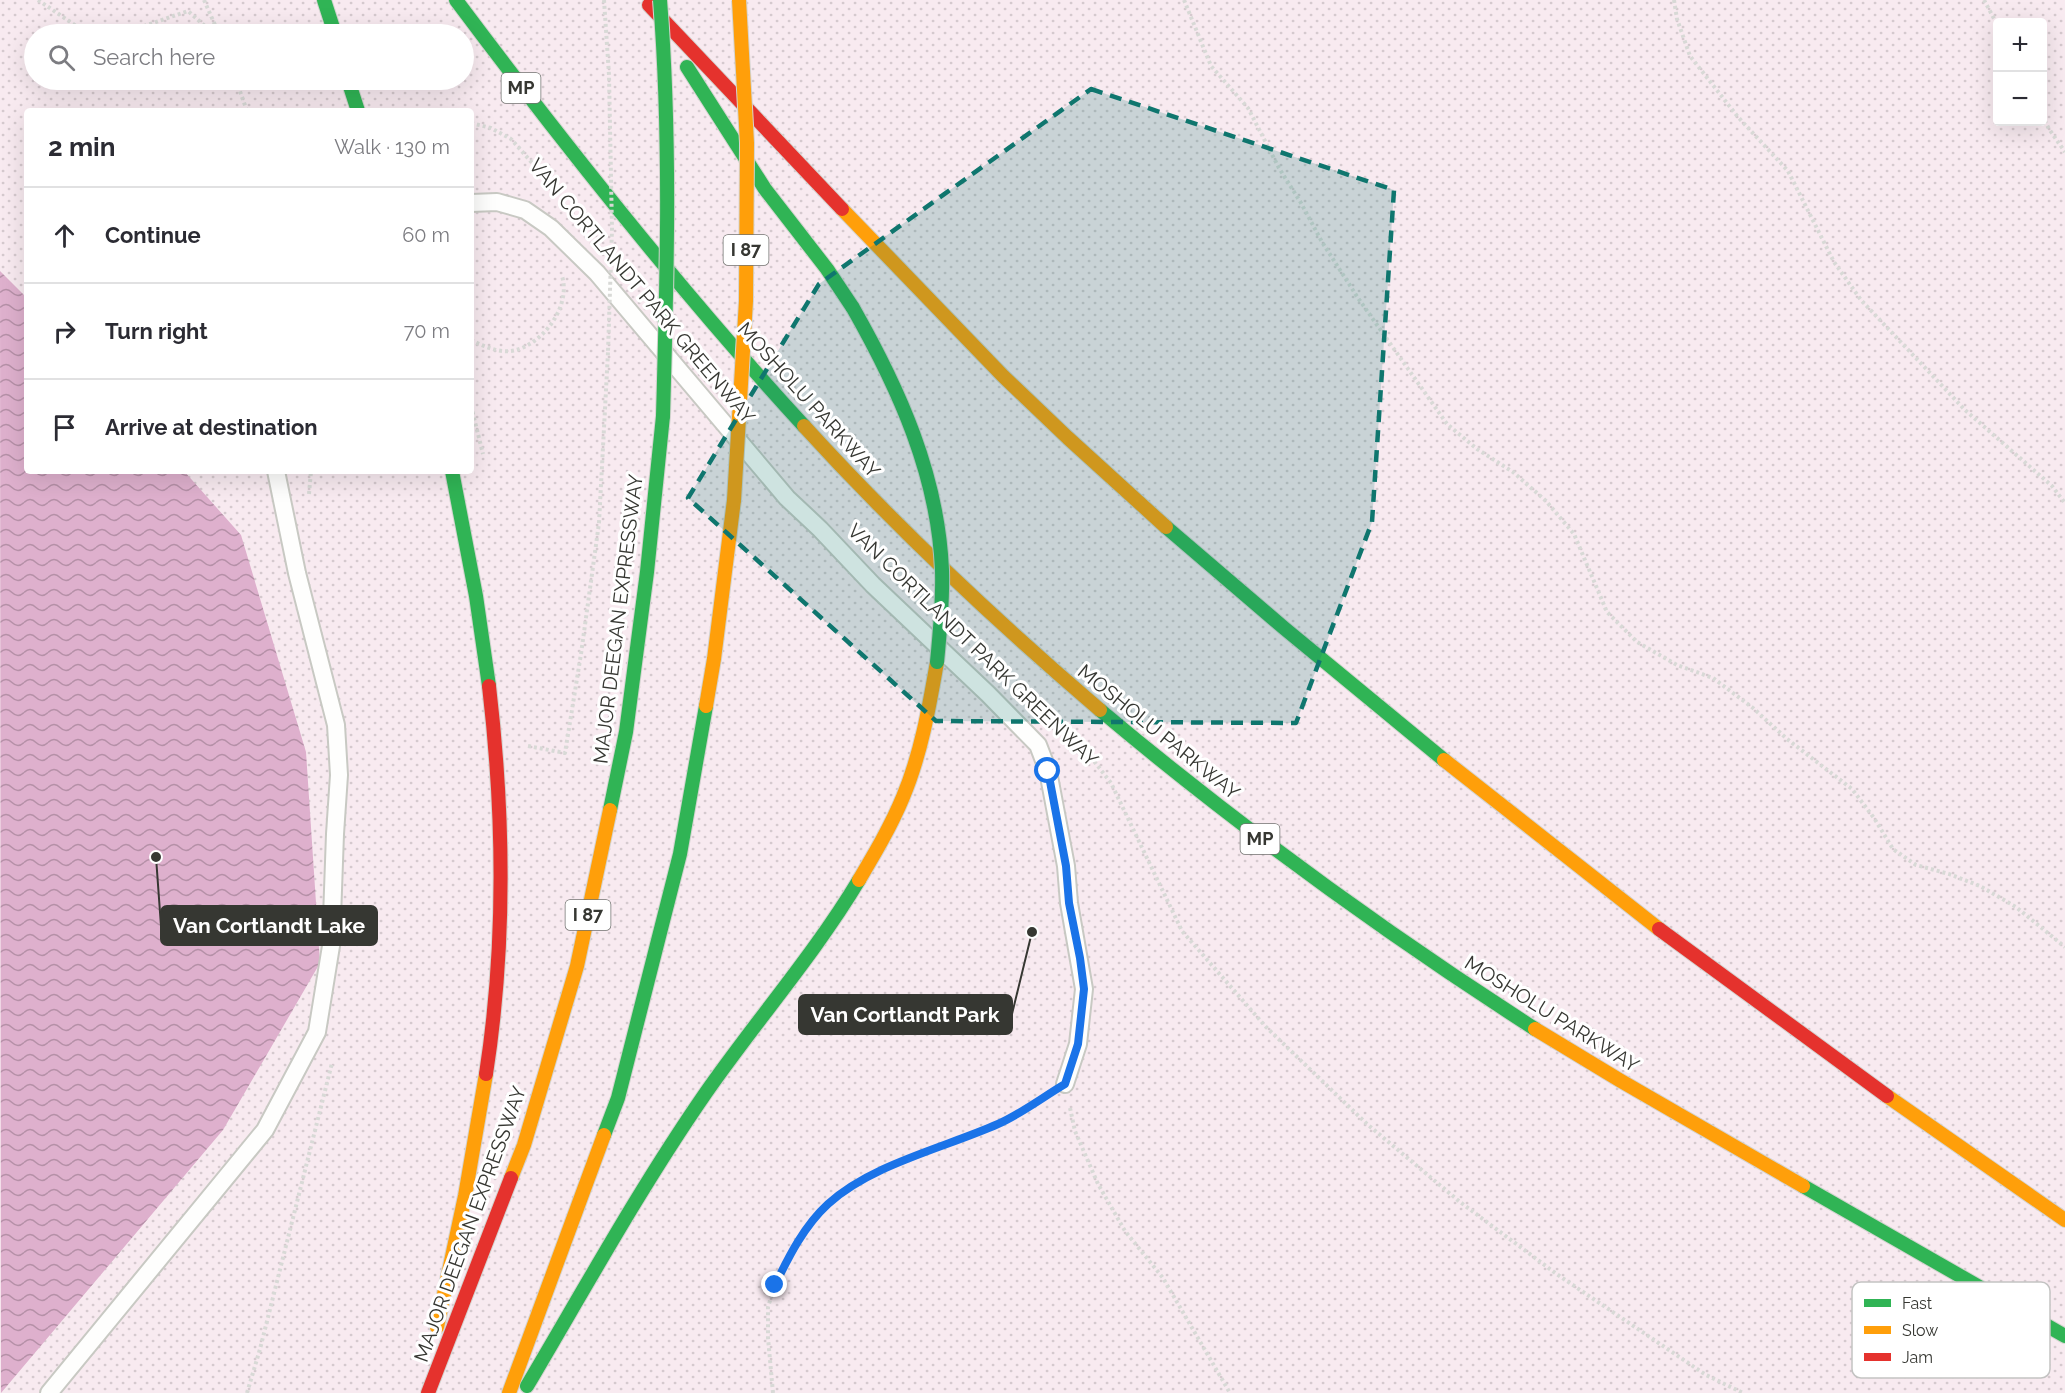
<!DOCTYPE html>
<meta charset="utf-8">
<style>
:root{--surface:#fff;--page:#f7f7f7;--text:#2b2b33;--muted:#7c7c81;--line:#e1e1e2}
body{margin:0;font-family:Raleway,sans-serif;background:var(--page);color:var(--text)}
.controls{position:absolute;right:18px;top:18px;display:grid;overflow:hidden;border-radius:6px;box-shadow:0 6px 24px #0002}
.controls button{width:54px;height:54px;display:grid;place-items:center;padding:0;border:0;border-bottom:2px solid var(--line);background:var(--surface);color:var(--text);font:30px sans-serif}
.stop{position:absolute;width:18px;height:18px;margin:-14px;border:4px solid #1a73e8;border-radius:50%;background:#fff}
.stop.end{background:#1a73e8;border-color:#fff;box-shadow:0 2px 6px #0008}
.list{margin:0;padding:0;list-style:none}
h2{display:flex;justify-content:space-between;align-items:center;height:78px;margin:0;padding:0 24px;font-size:26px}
h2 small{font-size:20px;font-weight:400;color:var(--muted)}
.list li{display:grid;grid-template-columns:39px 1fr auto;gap:18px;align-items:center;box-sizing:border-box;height:96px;padding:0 24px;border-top:2px solid var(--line)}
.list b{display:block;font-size:22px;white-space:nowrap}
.list em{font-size:20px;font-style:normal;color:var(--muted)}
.icon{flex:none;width:33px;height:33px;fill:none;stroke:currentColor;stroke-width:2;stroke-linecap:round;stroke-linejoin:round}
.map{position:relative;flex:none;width:2065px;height:1393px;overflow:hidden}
.search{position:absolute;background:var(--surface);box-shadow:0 6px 24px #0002;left:24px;top:24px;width:450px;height:66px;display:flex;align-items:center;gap:15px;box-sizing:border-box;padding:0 21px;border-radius:33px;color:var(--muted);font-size:22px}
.panel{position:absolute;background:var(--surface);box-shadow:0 6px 24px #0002;left:24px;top:108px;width:450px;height:366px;border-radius:6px}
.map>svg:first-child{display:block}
</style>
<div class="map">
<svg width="2065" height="1393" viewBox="0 0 2065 1393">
<defs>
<pattern id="park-dots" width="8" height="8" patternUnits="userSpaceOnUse" patternTransform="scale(1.5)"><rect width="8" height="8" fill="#f8eaf0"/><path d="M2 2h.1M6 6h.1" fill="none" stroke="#d5c9ce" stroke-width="1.8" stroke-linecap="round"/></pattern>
<pattern id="water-waves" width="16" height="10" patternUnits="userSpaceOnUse" patternTransform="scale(1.5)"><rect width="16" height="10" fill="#deb0cd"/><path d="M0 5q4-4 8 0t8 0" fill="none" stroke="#b590a7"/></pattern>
</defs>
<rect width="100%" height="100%" fill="#f6f7f0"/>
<!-- park -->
<path fill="url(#park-dots)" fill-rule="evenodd" d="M0,0H2065V1393H0ZM1998,22H2042V122H1998ZM34,34H464V80H34ZM27,111H471V471H27Z"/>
<!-- water -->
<path fill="url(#water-waves)" d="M0,271L27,298V471H184L241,535L306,752L320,963L223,1130L1,1393Z"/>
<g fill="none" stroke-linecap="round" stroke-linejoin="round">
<!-- lane casing -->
<g stroke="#c8c9c3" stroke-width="20">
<path id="lane" d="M471,203L497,202L525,210L551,228L597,273L787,498L820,529L873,585L988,694L1038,745L1048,771L1066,866L1069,903L1084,989L1078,1044L1065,1084
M49,1393L265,1130L317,1032L331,946L335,834L339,775L336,725L297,573L276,471"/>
</g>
<!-- fast casing -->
<g stroke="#d4d4d0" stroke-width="16">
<path id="fast" d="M324,0L335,34
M456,0C566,147 680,291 804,426
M687,67L765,189L827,269L853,308
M348,80L358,111
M452,471L476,596L489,686
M1166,527L1284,628L1444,760
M1100,710C1238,826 1383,931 1535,1029
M610,810L626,732L647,572L663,416
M604,1135L618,1098L680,854L706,706
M1803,1186L2065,1336
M527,1386C585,1288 640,1188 705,1094C755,1022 814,955 859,880"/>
</g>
<!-- slow casing -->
<g stroke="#d4d4d0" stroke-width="16">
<path id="slow" d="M842,209L1003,376L1068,438L1166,527
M804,426C896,527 996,621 1100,710
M706,706L714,659L734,500
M1444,760L1659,929
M859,880C875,853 891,826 903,797C921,754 929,708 937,662
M1535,1029L1621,1081L1803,1186
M1887,1096L2065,1220
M511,1178L524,1145L577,966L610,810
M437,1327L465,1196L486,1074
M509,1393L604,1135"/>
</g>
<!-- jam casing -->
<g stroke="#d4d4d0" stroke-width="16">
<path id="jam" d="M649,5L842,209
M1659,929L1887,1096
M486,1074C506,945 504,814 489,686
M428,1393L511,1178"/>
</g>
<!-- path -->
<path stroke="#d8d9d6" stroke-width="4" stroke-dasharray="3 3" stroke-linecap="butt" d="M38,0L88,34
M204,0L219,34
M1184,0L1211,66L1248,108L1279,168L1301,203L1322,242L1358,298L1447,424L1477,449L1513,472L1546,501L1574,534L1607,612L1637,642L1677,665L1713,678L1753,708L1787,739L1852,789L1874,818L1893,849L1916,865L1949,874L1980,886L2016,907L2065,947
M1674,0L1677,19L1690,56L1738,117L1788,171L1834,262L1861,300L1965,410L2052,486L2065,503
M1984,0L1998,26
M121,34L188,11L214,34
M236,80L247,111
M2042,115L2049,129L2065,152
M471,123L491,128L511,139L563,198
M471,340C485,347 501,354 516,350C545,342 571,305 562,276
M471,406L483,454
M309,494L311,471
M1060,728L1090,756L1111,783L1182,931L1266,1027L1367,1124L1460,1202L1558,1275L1706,1375L1743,1393
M528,746L565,753L581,654L599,523L608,352
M1070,1108L1075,1131L1098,1184L1125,1231L1163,1278L1230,1393
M247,1393L260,1349L332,1063
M773,1393L768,1338V1307L775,1285L792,1251L808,1227L826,1206L842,1193L872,1175L1000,1123L1043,1097"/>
<!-- lane -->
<use href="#lane" stroke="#fefefd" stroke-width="16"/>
<!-- fast -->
<use href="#fast" stroke="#30b455" stroke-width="14"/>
<!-- slow -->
<use href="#slow" stroke="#ff9f0a" stroke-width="14"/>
<!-- jam -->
<use href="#jam" stroke="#e5322d" stroke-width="14"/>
<!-- fast-bridge casing -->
<g stroke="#d4d4d0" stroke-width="16" stroke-linecap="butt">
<path id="fast-bridge" d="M660,0C671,139 667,277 663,416
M853,308C899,389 938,475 942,570C943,601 940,632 937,662"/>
</g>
<!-- slow-bridge casing -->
<g stroke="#d4d4d0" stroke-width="16" stroke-linecap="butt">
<path id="slow-bridge" d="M734,500L746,301L747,143L739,0"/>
</g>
<!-- path-bridge -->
<path stroke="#d8d9d6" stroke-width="4" stroke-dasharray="3 3" stroke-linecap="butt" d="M604,0L609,75L612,229L608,352"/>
<!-- fast-bridge -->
<use href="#fast-bridge" stroke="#30b455" stroke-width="14"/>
<!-- slow-bridge -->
<use href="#slow-bridge" stroke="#ff9f0a" stroke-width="14"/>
</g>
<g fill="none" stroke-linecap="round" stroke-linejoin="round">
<!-- route -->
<path stroke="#1a73e8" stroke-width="8" d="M775,1285C789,1256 804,1226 828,1204C872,1164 944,1148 998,1124C1021,1114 1043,1097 1065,1084L1078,1044L1084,989L1080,958L1069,903L1066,866L1048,771"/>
</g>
<!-- marked area -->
<path fill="#0f766e" fill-opacity="0.2" stroke="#0f766e" stroke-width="4.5" stroke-dasharray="12 8" stroke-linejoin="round" d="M1091,89L1394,190L1372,522L1296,723L936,721L688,498L819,284Z"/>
<g text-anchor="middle" stroke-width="6" stroke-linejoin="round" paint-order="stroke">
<!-- shield labels -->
<g fill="#fff" stroke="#727370" stroke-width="1.5">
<rect x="501.5" y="73" width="39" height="30" rx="4.5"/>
<rect x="723.5" y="235" width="45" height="30" rx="4.5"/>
<rect x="1240.5" y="824" width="39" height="30" rx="4.5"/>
<rect x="565.5" y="900" width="45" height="30" rx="4.5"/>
</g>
<g font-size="18" font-weight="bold" fill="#363732">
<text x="521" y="94">MP</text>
<text x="746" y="256">I 87</text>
<text x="1260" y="845">MP</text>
<text x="588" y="921">I 87</text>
</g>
<!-- street labels -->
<g font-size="20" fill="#363732" stroke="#fff">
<text transform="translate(642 291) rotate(50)" y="7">VAN CORTLANDT PARK GREENWAY</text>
<text transform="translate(809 400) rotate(48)" y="7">MOSHOLU PARKWAY</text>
<text transform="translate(618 619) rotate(-83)" y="7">MAJOR DEEGAN EXPRESSWAY</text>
<text transform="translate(973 645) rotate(44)" y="7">VAN CORTLANDT PARK GREENWAY</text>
<text transform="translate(1159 732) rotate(39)" y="7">MOSHOLU PARKWAY</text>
<text transform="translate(1552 1014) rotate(32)" y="7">MOSHOLU PARKWAY</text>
<text transform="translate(470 1224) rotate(-70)" y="7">MAJOR DEEGAN EXPRESSWAY</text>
</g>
</g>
<!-- legend -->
<rect x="1852" y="1282" width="198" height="96" rx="9" fill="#fff" stroke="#c3c3c2" stroke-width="1.5"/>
<rect x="1864" y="1299" width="27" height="8" fill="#30b455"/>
<rect x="1864" y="1326" width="27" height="8" fill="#ff9f0a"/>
<rect x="1864" y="1353" width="27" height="8" fill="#e5322d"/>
<g font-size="16" fill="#363732">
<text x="1902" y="1309">Fast</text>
<text x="1902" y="1336">Slow</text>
<text x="1902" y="1363">Jam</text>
</g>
<!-- callouts -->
<path fill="none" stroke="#363732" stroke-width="2" d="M156 857L161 926M1032 932L1012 1014"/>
<g fill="#363732" stroke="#fff" stroke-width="2">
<circle cx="156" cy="857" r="6"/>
<circle cx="1032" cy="932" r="6"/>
</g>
<g fill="#363732" stroke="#363732" stroke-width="2">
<rect x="161" y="906" width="216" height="39" rx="6"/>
<rect x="799" y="995" width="213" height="39" rx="6"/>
</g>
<g font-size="21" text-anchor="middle" font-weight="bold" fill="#fff">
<text x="269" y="933">Van Cortlandt Lake</text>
<text x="905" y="1022">Van Cortlandt Park</text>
</g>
</svg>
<div class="controls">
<button>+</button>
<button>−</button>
</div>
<div class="stop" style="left:1048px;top:771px"></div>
<div class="stop end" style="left:775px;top:1285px"></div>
<div class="search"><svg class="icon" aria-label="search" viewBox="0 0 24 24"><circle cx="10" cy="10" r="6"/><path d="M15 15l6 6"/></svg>Search here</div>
<section class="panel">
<h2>2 min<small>Walk · 130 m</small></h2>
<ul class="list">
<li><svg class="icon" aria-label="ahead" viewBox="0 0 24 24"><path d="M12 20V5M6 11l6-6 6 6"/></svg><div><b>Continue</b></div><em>60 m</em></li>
<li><svg class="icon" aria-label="right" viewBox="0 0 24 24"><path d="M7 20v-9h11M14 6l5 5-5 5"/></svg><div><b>Turn right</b></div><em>70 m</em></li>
<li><svg class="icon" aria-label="arrive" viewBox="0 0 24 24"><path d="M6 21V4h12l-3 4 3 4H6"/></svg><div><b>Arrive at destination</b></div></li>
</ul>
</section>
</div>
